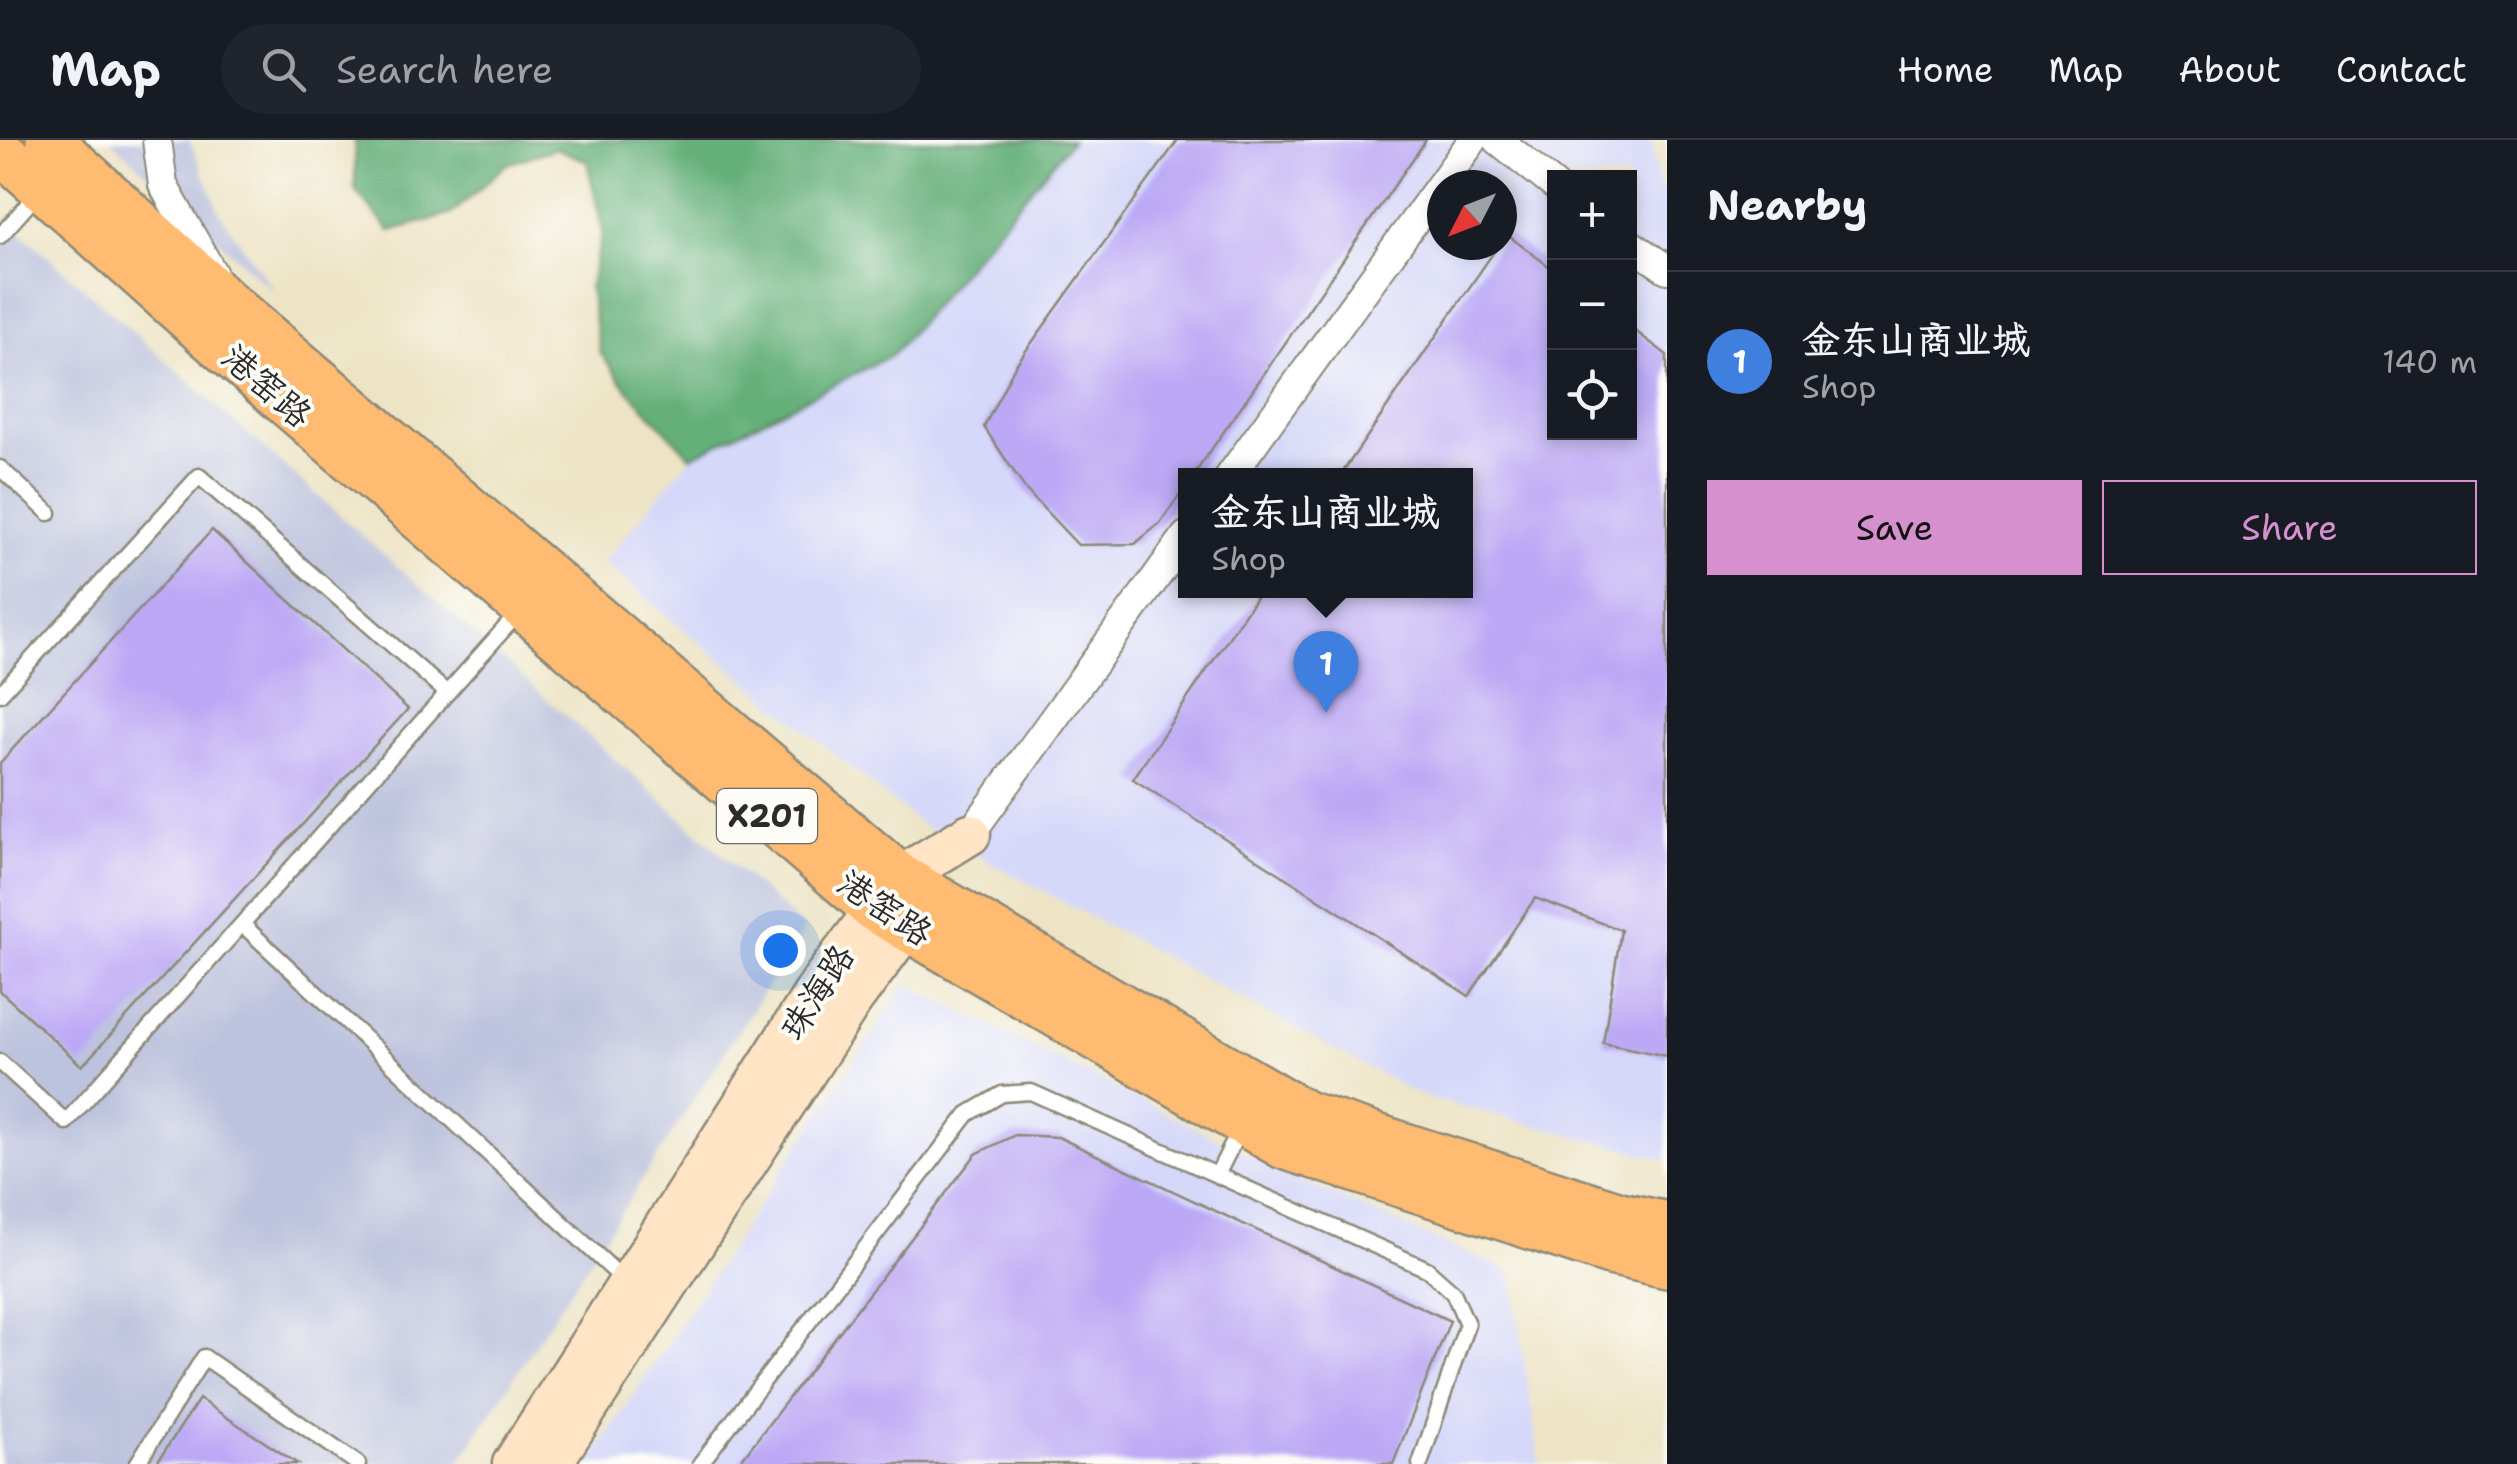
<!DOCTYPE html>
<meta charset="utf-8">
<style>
:root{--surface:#171b24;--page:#20242c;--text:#f1f3f6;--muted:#9ea1a6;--line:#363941;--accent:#d690ce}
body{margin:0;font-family:"Shantell Sans","LXGW WenKai TC",sans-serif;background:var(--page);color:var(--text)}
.controls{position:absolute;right:30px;top:30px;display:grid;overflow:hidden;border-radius:0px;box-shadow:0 5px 15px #0003}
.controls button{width:90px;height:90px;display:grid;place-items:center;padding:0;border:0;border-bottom:2px solid var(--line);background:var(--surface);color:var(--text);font:50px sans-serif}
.compass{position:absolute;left:1427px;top:30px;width:90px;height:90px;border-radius:50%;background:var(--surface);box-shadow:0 5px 15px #0003;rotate:228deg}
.you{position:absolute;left:780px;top:810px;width:35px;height:35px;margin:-25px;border:8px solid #fff;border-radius:50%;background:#1a73e8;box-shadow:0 0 0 15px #1a73e833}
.badge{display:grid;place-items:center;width:65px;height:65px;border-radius:50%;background:var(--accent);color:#fff;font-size:32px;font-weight:700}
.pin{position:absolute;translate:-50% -82px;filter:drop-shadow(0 2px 5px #0008)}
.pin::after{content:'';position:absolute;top:52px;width:35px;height:30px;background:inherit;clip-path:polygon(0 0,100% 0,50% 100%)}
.popup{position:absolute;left:1178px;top:328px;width:295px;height:130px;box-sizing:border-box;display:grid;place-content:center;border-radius:0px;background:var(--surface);filter:drop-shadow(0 2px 8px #0005);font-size:32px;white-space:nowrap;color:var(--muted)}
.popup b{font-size:38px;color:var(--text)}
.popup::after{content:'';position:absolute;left:50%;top:100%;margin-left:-20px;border:20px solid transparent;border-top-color:var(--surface)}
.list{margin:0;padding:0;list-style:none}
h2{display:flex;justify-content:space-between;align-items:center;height:130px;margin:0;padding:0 40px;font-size:42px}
h2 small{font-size:32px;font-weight:400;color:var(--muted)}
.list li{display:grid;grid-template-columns:65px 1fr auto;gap:30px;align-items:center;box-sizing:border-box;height:180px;padding:0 40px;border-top:2px solid var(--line)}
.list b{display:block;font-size:38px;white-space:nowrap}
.list p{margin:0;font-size:32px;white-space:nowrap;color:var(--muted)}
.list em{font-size:32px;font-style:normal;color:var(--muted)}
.actions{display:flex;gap:20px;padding:30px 40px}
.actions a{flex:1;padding:22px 0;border:2px solid var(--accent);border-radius:0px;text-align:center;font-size:35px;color:var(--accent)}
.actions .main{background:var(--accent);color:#111}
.icon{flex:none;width:55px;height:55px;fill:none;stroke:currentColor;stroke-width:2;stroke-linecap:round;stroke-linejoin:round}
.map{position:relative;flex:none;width:1667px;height:1324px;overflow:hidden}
header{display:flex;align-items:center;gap:60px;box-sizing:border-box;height:140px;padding:0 50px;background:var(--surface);border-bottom:2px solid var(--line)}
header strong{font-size:48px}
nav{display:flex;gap:55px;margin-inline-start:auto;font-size:35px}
.search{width:700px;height:90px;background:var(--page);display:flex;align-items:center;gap:25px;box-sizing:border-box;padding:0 35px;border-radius:55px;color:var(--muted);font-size:38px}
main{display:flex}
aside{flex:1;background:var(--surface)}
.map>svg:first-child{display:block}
</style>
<header>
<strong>Map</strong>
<div class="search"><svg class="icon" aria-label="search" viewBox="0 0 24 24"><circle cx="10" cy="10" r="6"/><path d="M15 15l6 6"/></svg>Search here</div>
<nav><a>Home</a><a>Map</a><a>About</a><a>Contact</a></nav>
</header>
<main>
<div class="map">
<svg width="1667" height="1324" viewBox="0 0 1667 1324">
<rect width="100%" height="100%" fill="#fdfcf7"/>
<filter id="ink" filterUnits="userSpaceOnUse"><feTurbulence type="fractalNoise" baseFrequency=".01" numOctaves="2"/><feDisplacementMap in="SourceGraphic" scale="20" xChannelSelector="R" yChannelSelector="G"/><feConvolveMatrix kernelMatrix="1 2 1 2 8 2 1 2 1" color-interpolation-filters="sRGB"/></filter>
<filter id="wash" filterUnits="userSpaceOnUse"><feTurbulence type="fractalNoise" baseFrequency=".0048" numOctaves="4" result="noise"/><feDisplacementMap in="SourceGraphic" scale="40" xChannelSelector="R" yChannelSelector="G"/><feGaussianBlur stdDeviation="2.25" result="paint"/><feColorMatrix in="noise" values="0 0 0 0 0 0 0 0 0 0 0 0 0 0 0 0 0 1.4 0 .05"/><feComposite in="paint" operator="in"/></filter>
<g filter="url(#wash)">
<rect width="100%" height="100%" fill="#ede4c5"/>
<!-- built -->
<path fill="#d5d8f9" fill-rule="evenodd" d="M1072,0H1651L1660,47L1667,52V1020L1418,955L920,684L603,423L691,317L892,215ZM1554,38H1630V292H1554ZM1442,45H1502V105H1442ZM1186,336H1466V450H1186Z
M906,843L1301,1041L1511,1132L1540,1324H588Z"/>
<!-- industrial -->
<path fill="#bdc3de" d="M111,0H189L221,75L277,155Z
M0,74L805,788L458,1324H0Z"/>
<!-- forest -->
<path fill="#65b079" stroke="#486e52" stroke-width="2.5" d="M355,0H1072L892,215L691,317L627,249L600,212L589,148L603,92L587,21L556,8L507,24L451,74L390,91L355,50Z"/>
<g id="blocks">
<!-- building -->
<path fill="#bba9f5" d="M1178,0H1426L1193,336H1186V346L1160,383L1135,404L1078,405L1026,350L984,287L1015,226Z
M1506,94L1554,130V292H1630V187L1667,215V916L1603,903L1621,790L1535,758L1469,856L1133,639L1261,450H1466V336H1340Z
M212,390L408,569L82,926L0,851V623Z
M1015,995L1058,997L1450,1181L1393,1324H738L976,1014Z
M199,1259L298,1324H156Z"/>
</g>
</g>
<g filter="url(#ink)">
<use href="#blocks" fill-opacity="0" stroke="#8c8878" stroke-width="2.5"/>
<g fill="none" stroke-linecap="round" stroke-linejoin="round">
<!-- lane casing -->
<g stroke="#8c8878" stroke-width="19">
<path id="lane" d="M0,96L39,52
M0,328L49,373
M0,554L199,336L447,553
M243,785L626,1142
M0,922L66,982L521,470
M1217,1035L1241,987
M137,1324L204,1217L358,1324
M700,1324L968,974L1002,954L1031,952L1427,1129L1453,1152L1467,1184L1420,1324"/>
</g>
<!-- street casing -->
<g stroke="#8c8878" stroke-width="32">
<path id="street" d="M157,0L163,45L213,134
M1498,0L1554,45
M1630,104L1667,129
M1230,336L1473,0
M970,694L1186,396"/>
</g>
<!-- secondary casing -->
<g stroke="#8c8878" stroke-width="45">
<path id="secondary" d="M513,1324L824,838L900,737L970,694
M551,1324L851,862L923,764"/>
</g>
<!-- primary casing -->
<g stroke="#8c8878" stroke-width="50">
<path id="primary" d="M49,0L231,166L900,737L1305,974L1620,1075L1667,1085
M0,10L206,194L873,768L1284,1006L1610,1112L1667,1125"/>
</g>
<!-- lane -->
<use href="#lane" stroke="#fff" stroke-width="14"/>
<!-- street -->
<use href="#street" stroke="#fff" stroke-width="28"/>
<!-- secondary -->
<use href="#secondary" stroke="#ffe4c6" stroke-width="40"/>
<!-- primary -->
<use href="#primary" stroke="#ffbb71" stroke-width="45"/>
</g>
</g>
<g text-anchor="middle" stroke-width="8" stroke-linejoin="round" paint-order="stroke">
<!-- shield labels -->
<rect fill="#fdfcf7" stroke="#6a6a68" stroke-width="2.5" x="717" y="649" width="100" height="54" rx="8"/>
<g font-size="32" font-weight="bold" fill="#2b2b2b">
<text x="767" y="687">X201</text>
</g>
<!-- street labels -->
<g font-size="35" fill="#2b2b2b" stroke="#fdfcf7">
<text transform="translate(267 246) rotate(41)" y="12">港窑路</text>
<text transform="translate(885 768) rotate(34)" y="12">港窑路</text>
<text transform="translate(817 852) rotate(-57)" y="12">珠海路</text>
</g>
</g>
</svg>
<div class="controls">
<button>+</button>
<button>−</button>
<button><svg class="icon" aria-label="locate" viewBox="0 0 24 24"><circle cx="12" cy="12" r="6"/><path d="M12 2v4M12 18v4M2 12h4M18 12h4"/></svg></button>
</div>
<svg class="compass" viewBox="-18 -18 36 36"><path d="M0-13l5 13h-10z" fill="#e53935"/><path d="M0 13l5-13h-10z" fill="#9ea1a6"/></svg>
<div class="you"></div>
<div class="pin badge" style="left:1326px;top:573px;background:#3f7fe0">1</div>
<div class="popup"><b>金东山商业城</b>Shop</div>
</div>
<aside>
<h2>Nearby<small></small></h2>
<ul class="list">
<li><span class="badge" style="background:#3f7fe0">1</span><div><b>金东山商业城</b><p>Shop</p></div><em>140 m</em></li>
</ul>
<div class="actions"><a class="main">Save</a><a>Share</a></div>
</aside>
</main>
